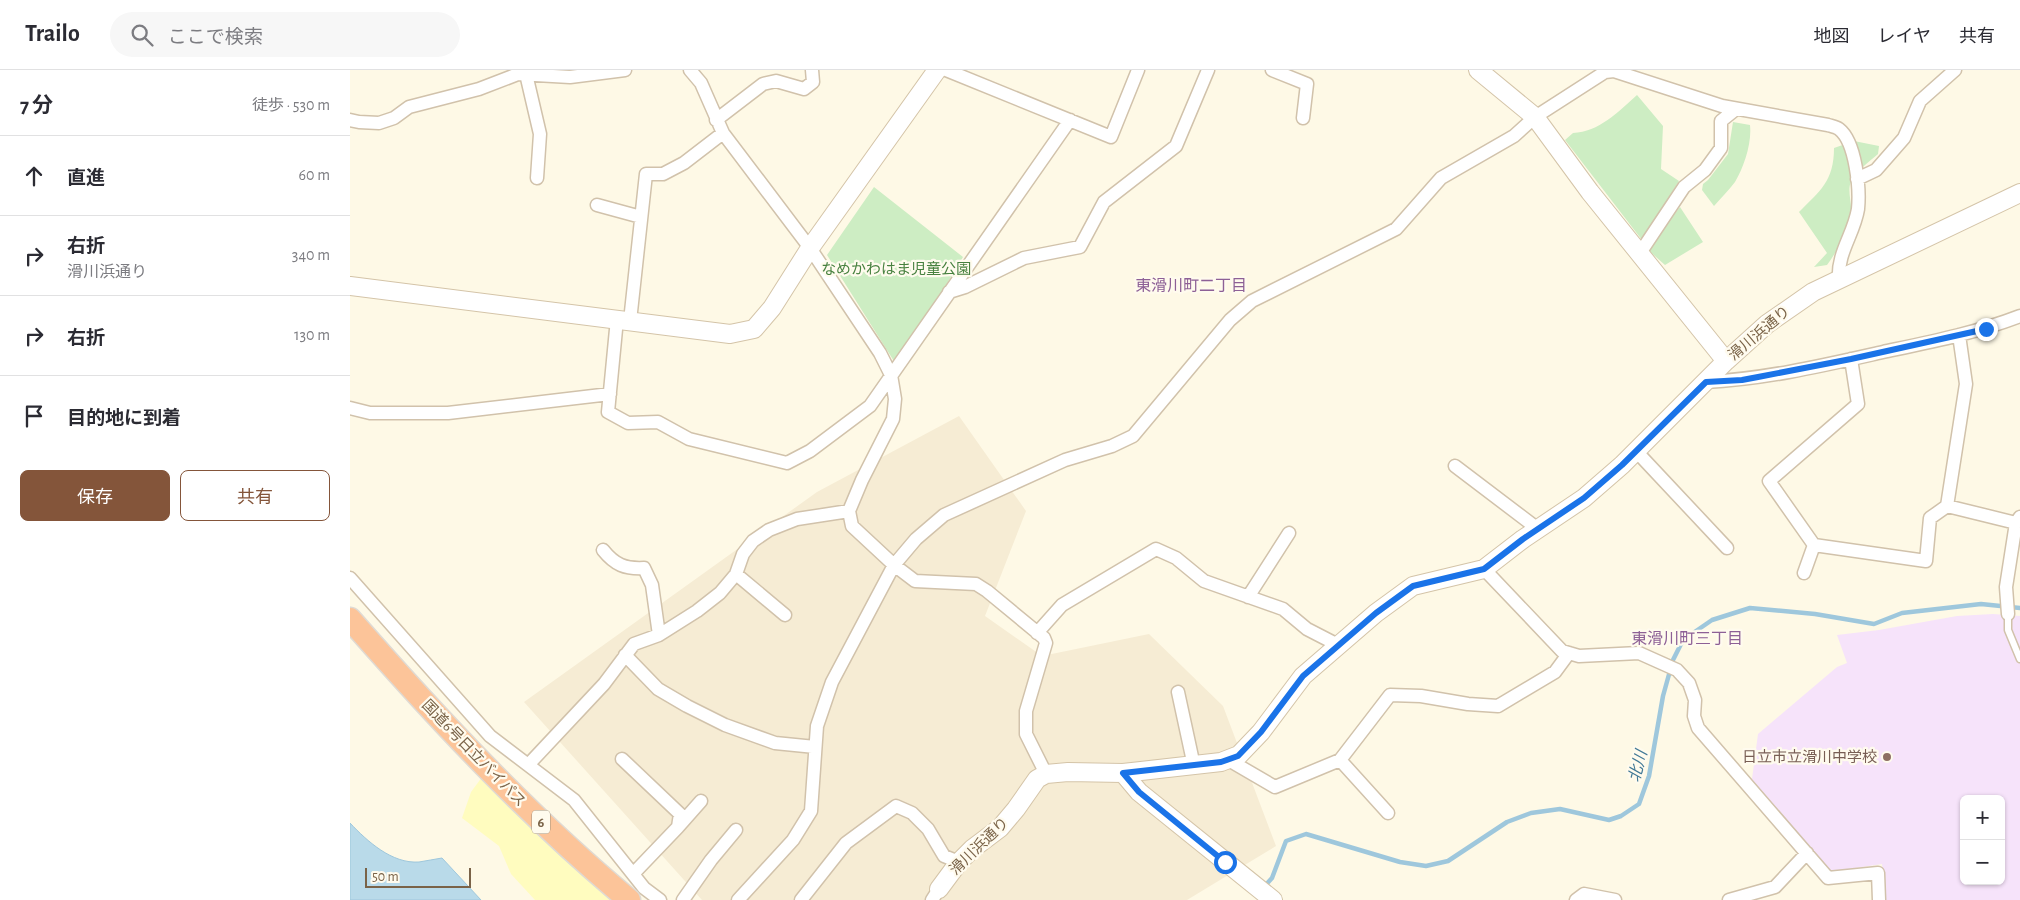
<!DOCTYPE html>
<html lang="ja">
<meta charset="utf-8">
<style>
:root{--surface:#fff;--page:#f7f7f7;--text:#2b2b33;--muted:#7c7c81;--line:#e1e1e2;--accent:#84553a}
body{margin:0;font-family:"Alegreya Sans","Noto Sans JP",sans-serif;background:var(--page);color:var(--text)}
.controls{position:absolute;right:15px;bottom:15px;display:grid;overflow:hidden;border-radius:8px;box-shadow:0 1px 4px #0004}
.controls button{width:45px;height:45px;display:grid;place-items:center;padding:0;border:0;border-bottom:1px solid var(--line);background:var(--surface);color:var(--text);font:25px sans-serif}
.scale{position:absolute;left:15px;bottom:12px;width:106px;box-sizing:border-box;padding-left:5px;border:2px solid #7a6348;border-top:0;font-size:14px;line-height:18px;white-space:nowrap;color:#7a6348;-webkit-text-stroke:4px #fffbee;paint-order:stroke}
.stop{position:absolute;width:15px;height:15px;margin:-11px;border:4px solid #1a73e8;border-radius:50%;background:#fff}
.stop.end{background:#1a73e8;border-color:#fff;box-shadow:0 1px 5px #0008}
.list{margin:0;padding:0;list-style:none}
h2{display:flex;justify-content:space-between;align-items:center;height:65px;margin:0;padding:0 20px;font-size:21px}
h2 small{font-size:16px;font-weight:400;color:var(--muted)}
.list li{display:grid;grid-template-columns:32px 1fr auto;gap:15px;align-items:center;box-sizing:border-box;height:80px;padding:0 20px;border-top:1px solid var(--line)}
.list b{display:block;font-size:19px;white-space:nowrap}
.list p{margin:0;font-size:16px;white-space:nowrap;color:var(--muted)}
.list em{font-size:16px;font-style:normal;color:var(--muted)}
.actions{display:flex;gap:10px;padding:15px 20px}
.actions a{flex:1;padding:11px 0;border:1px solid var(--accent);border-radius:8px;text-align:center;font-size:18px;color:var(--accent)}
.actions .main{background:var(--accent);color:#fff}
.icon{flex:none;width:28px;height:28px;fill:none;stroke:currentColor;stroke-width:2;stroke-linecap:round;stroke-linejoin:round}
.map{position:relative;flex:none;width:1670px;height:830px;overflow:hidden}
header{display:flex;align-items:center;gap:30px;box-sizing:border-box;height:70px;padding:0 25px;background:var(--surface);border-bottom:1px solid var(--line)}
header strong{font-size:24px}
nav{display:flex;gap:28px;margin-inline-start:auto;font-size:18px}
.search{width:350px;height:45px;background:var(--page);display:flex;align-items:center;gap:12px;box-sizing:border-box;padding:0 18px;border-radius:28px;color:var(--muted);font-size:19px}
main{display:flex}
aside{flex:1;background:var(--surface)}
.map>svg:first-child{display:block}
</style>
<header>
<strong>Trailo</strong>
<div class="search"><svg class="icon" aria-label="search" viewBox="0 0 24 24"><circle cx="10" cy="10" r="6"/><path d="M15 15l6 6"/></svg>ここで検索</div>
<nav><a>地図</a><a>レイヤ</a><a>共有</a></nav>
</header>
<main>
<aside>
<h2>7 分<small>徒歩 · 530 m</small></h2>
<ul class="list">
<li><svg class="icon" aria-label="ahead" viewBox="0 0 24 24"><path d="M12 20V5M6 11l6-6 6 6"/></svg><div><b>直進</b></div><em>60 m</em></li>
<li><svg class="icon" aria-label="right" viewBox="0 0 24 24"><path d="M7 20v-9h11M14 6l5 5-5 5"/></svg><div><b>右折</b><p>滑川浜通り</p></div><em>340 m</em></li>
<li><svg class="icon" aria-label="right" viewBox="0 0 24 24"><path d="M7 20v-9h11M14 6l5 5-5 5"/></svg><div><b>右折</b></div><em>130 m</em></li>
<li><svg class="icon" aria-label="arrive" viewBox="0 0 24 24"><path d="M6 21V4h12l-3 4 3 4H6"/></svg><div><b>目的地に到着</b></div></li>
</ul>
<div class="actions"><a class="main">保存</a><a>共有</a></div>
</aside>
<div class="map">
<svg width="1670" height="830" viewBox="0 0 1670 830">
<rect width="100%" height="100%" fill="#fef9e6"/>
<!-- residential -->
<path fill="#f6ecd4" d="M609,346L676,441L635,546L692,586L799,564L873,636L926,776L837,830H352L174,632L467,422Z"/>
<!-- education -->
<path fill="#f6e3fa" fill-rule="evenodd" d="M1643,544L1670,546V830H1536L1532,794L1479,802L1402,709L1408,664L1487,597L1497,593L1487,565L1529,560L1607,546ZM1614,729H1651V811H1614Z"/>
<!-- green -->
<path fill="#cdedc3" d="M1287,25L1313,56L1311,99L1329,111L1292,170L1215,70L1223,63C1249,62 1268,42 1287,25Z
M1383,52L1400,55C1402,73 1394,97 1385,112C1379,120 1371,128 1364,136L1352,120L1353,114L1358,110L1378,84Z
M1504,71L1529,76L1528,84C1519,92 1507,100 1501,112C1497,120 1502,133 1501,142C1498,161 1488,180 1477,195L1464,197L1477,183L1449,142C1470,121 1484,111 1484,78Z
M524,117L613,187L547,296L477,185Z
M1330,137L1353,172L1315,195L1297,179Z"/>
<!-- sand -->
<path fill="#fffcbf" d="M138,699L286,830H185L161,804L149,776L112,748L121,722Z"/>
<!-- water -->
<path fill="#b9dae9" stroke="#9ec7dc" d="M0,753C17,771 42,794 69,792C77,791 84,789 92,788L131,830H0Z"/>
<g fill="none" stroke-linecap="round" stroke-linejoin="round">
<!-- stream -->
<path stroke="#9ec7dc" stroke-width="4.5" d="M913,818L922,808L936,771L956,764L1050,792L1076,796L1098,791L1157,752L1181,743L1210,739L1259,750L1271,746L1289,734L1299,706L1313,626L1323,590L1333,570L1362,550L1400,538L1465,544L1524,554L1552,543L1631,534L1670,538"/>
<!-- lane casing -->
<g stroke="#d1c2ab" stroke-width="9">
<path id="lane" d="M1658,544V560L1670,589"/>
</g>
<!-- street casing -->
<g stroke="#d1c2ab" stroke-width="15">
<path id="street" d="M340,0L351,13L373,63L460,178L530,283L541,305L545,329L543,349L512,410L499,441L502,456L544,495L565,511L626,514L637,521L694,568L696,573L676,641V664L696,704
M596,0L761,67L788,0
M922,0L957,14L953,48
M176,4L190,64L187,108
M0,50L9,52L29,53L44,48L59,37L129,19L168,4L220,7L275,0
M366,50L413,14L426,11L454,19L463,12L462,0
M1507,109L1526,100L1554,68L1570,31L1605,0
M247,135L291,147
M1290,183L1334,117L1355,100L1371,78V51L1386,39
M599,222L615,217L674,188L730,177L754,132L826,76L858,0
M267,249L258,342L278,353L308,352L339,369L437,393L460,381L520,336L720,50
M280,251L296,104H313L334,93L373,63
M1609,265L1616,314L1597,436L1666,453
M1356,312C1416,309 1475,295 1533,282C1580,272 1626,263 1670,246
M0,338L20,343H98L260,324
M1286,381L1377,478
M1105,396L1188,459
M1464,475L1419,411L1508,334L1501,289
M253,480C265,495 275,499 294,498L302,515L309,565
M1134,499L1212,581L1229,586L1289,583L1327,600L1339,613L1345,630L1344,646L1348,658L1478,808L1528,803L1529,830
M1454,503L1464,475L1576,491L1580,448L1597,436
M386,504L435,545
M0,508L140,666L224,730L294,818L310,830
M898,527L939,463
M1658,544L1656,517L1666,453L1670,447
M687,563L712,535L806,479L826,488L854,511L933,539L957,559L988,575
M275,585L308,619L337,636L375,655L425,673L465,677
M828,622L844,696
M272,689L330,744L328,757L283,804
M877,689L925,717L990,690L1038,743
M990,690L1040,625L1071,626L1118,634L1148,636L1205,602L1219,583
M179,694L254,614L284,574L309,565L347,541L370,523L386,504L393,484L403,471L419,460L447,449L499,441
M328,757L351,731
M333,830L361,790L386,760
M388,830L443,770L461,741L467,656L482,612L544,495L566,469L594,445L715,390L762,376L783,366L880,250L902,231L1046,159L1091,108L1164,66L1185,47L1255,2L1264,1L1372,36L1478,55C1481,56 1486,57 1489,59C1506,72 1510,119 1508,139C1504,164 1487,183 1489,209
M451,830L496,773L546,736L562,743L578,759L594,786L609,792
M582,830L589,819
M1226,830L1234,824L1265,830
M1379,830L1425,817L1457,783"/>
</g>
<!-- secondary casing -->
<g stroke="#d4c4a8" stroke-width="20">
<path id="secondary" d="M1128,0L1185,47L1240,122L1376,291
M0,216L380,264L404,259L422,238L460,178L587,0
M773,703L789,722L923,830
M589,819L609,792L622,779L650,758L666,739L687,709L696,704L718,702L773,703L871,692L889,685L911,662L953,606L1026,543L1063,516L1134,499L1173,469L1234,428L1272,395L1376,291L1417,254L1463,222L1670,123"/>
</g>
<!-- highway casing -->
<g stroke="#dfdad3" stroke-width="25">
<path id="highway" d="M0,549C87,648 177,745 279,830"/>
</g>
<!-- lane -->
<use href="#lane" stroke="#fff" stroke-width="6"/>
<!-- street -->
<use href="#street" stroke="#fff" stroke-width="12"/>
<!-- secondary -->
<use href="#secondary" stroke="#fff" stroke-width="18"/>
<!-- highway -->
<use href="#highway" stroke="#fcc499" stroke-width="22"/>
</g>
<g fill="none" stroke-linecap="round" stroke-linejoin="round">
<!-- route -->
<path stroke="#1a73e8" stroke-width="6" d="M875,792L789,722L773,703L871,692L888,686L911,662L953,606L1026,543L1063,516L1134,499L1173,469L1234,428L1272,395L1356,312L1392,310L1408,307L1501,289L1636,259"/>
</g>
<!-- markers -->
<circle fill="#8d6e63" stroke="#fffbee" stroke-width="2" cx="1537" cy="687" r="5"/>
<g text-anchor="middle" stroke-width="4.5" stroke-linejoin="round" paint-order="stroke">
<!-- shield labels -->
<rect fill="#fffbee" stroke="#a2917a" stroke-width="1" x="182" y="740.5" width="18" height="23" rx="4"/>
<g font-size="14" font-weight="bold" fill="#7a6348">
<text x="191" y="757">6</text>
</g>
<!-- park labels -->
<g font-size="15" fill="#47813f" stroke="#fffbee">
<text x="546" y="204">なめかわはま児童公園</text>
</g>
<!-- street labels -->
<g font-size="15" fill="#7a6348" stroke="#fffbee">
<text transform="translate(1409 263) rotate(-40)" y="5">滑川浜通り</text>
<text transform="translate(124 683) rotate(46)" y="5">国道6号日立バイパス</text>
<text transform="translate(629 776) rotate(-44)" y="5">滑川浜通り</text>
</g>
<!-- education labels -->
<g font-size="15" fill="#785e54" stroke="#fffbee" text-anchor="end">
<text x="1527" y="692">日立市立滑川中学校</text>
</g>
<!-- neighbourhood labels -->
<g font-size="16" fill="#8d6096" stroke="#fffbee">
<text x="841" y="221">東滑川町二丁目</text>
<text x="1337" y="574">東滑川町三丁目</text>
</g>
<!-- water labels -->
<g font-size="16" font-style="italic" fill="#427996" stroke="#fffbee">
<text transform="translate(1287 696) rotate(-75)" y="6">北川</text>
</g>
</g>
</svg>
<div class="controls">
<button>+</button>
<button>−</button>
</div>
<div class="scale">50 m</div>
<div class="stop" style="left:875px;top:792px"></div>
<div class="stop end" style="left:1636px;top:259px"></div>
</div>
</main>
